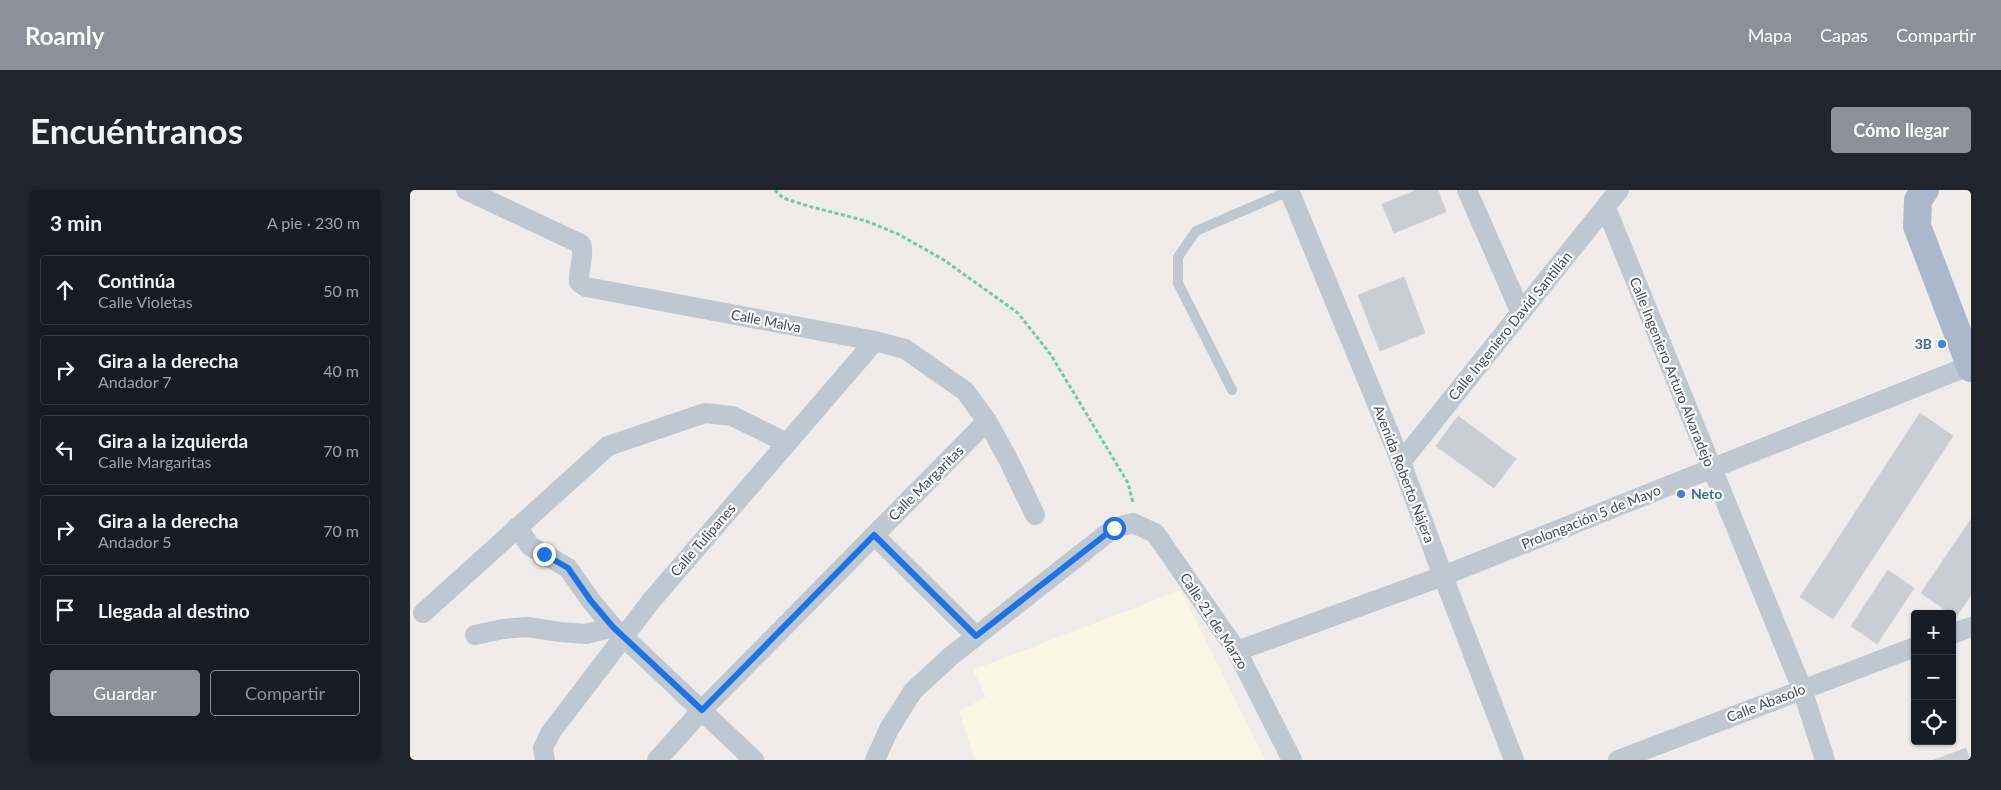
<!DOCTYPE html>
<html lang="es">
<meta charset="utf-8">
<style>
:root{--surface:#171b24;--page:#20242c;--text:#f1f3f6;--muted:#9ea1a6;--line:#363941;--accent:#8c9099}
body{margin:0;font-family:Lato,sans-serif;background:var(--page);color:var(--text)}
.controls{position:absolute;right:15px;bottom:15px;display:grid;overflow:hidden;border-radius:5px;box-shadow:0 1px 4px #0004}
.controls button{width:45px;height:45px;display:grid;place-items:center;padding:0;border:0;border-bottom:1px solid var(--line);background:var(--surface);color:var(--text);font:25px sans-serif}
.stop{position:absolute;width:15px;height:15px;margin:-11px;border:4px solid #1a73e8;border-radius:50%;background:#fff}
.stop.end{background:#1a73e8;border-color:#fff;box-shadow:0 1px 5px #0008}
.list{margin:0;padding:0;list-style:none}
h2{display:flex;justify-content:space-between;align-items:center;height:65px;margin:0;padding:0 20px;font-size:21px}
h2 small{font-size:16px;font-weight:400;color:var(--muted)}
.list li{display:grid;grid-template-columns:32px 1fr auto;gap:15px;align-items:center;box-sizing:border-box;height:70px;margin:0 10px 10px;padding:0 10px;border:1px solid var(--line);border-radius:5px}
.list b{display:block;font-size:19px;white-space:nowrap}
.list p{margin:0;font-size:16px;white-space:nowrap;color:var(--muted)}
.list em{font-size:16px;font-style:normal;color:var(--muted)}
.actions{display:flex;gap:10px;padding:15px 20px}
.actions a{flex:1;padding:11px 0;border:1px solid var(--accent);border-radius:5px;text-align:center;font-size:18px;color:var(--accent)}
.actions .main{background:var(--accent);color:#fff}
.icon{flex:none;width:28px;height:28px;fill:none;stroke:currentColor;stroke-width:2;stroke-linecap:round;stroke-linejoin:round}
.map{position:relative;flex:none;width:1561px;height:570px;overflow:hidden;border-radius:5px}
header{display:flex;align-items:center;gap:30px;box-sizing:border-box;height:70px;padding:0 25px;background:var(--accent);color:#fff}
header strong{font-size:24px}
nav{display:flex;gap:28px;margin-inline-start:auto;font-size:18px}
.intro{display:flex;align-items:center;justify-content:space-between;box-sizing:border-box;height:120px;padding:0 30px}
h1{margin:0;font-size:35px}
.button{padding:12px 22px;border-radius:5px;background:var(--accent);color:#fff;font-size:18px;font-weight:700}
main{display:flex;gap:30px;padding:0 30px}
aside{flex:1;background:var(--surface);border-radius:5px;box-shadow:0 1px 4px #0004}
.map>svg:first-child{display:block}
</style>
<header>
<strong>Roamly</strong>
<nav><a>Mapa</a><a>Capas</a><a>Compartir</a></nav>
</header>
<div class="intro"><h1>Encuéntranos</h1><a class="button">Cómo llegar</a></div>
<main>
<aside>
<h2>3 min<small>A pie · 230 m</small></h2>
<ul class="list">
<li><svg class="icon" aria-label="ahead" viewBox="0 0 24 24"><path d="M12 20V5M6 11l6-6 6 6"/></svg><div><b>Continúa</b><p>Calle Violetas</p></div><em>50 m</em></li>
<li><svg class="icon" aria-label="right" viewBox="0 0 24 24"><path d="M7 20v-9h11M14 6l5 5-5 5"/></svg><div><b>Gira a la derecha</b><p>Andador 7</p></div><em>40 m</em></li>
<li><svg class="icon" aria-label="left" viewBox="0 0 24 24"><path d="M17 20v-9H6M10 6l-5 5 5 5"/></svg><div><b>Gira a la izquierda</b><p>Calle Margaritas</p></div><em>70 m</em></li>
<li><svg class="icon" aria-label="right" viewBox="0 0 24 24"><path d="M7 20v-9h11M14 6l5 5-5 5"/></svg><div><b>Gira a la derecha</b><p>Andador 5</p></div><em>70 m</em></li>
<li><svg class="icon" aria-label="arrive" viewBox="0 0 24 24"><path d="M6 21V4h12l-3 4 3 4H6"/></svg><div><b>Llegada al destino</b></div></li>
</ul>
<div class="actions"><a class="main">Guardar</a><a>Compartir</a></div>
</aside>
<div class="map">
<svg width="1561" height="570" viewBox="0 0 1561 570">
<rect width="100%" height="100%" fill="#efeceb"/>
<!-- commercial -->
<path fill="#fbf6e3" d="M771,400L855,570H565L549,521L576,507L563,480Z"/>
<!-- building -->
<path fill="#cbcdd4" stroke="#d0d1d7" d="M1007,0H1028L1036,22L984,43L972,14Z
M994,87L1015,143L970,161L948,105Z
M1510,223L1543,246L1423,429L1390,407Z
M1048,226L1106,269L1084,298L1026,256Z
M1561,329V405L1546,427L1511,403Z
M1478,380L1504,398L1467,454L1441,436Z
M1556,558L1560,570H1524Z"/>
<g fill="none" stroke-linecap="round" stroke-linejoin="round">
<!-- path -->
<path stroke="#72caa7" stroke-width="3" stroke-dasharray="4 2.5" stroke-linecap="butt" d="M365,0L373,8L398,16L456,31L488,44L534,70L608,123L641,165L718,293L723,313"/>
<!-- service -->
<path stroke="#bfc7d1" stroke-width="10" d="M822,200L768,93V67L786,41L879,1"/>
<!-- minor -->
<path stroke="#bfc7d1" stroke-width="20" d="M56,0L171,54C175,65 168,80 169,92L176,97L465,151L495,159L555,201L577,231L598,269L625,325
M879,0L991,272L1033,386L1104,570
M1057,0L1111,123
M1196,18L1392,499L1415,570
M991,272L1209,0
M107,337L120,356L158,378L181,411L203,437L344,570
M464,345L566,446
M13,423L198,256L295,223L322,226L377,253
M1542,444L1561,437
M65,445L93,439L117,437L150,442L176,444L203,437
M827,461L1033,386L1561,175
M135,570L133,558L141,542L241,411L465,151
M247,570L292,520L577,231
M465,570L479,539L503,501L541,466L704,338L723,333L745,343L827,461L882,570
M1208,570L1505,457"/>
<!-- primary -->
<path stroke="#abb8cb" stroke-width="28" d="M1515,0L1508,10L1507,36L1561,178"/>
</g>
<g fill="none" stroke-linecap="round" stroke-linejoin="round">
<!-- route -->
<path stroke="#1a73e8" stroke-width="6" d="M134,364L158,378L181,411L203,437L292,520L464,345L566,446L704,338"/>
</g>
<!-- markers -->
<g fill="#3f7fe0" stroke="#fff" stroke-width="2">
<circle cx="1532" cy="154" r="5"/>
<circle cx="1271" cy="304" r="5"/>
</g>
<g text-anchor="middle" stroke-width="4.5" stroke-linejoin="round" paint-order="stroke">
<!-- street labels -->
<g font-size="14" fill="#454d58" stroke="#fff">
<text transform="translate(356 131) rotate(11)" y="5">Calle Malva</text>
<text transform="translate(1100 136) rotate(-51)" y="5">Calle Ingeniero David Santillán</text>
<text transform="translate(1262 182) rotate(68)" y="5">Calle Ingeniero Arturo Alvaradejo</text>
<text transform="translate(994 284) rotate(69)" y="5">Avenida Roberto Nájera</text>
<text transform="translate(516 293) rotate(-45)" y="5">Calle Margaritas</text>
<text transform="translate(1181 327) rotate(-22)" y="5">Prolongación 5 de Mayo</text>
<text transform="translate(293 350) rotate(-49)" y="5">Calle Tulipanes</text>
<text transform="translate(804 431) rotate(57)" y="5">Calle 21 de Marzo</text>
<text transform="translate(1356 513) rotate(-21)" y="5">Calle Abasolo</text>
</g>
<!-- shop labels -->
<g font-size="14" font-weight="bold" fill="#366cbe" stroke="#fff" text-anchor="end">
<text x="1522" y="159">3B</text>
<text x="1281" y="309" text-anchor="start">Neto</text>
</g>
</g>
</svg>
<div class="controls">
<button>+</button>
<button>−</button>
<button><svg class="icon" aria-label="locate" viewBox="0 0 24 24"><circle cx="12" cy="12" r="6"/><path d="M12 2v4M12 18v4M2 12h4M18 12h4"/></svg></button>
</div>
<div class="stop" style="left:704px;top:338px"></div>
<div class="stop end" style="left:134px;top:364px"></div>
</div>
</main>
